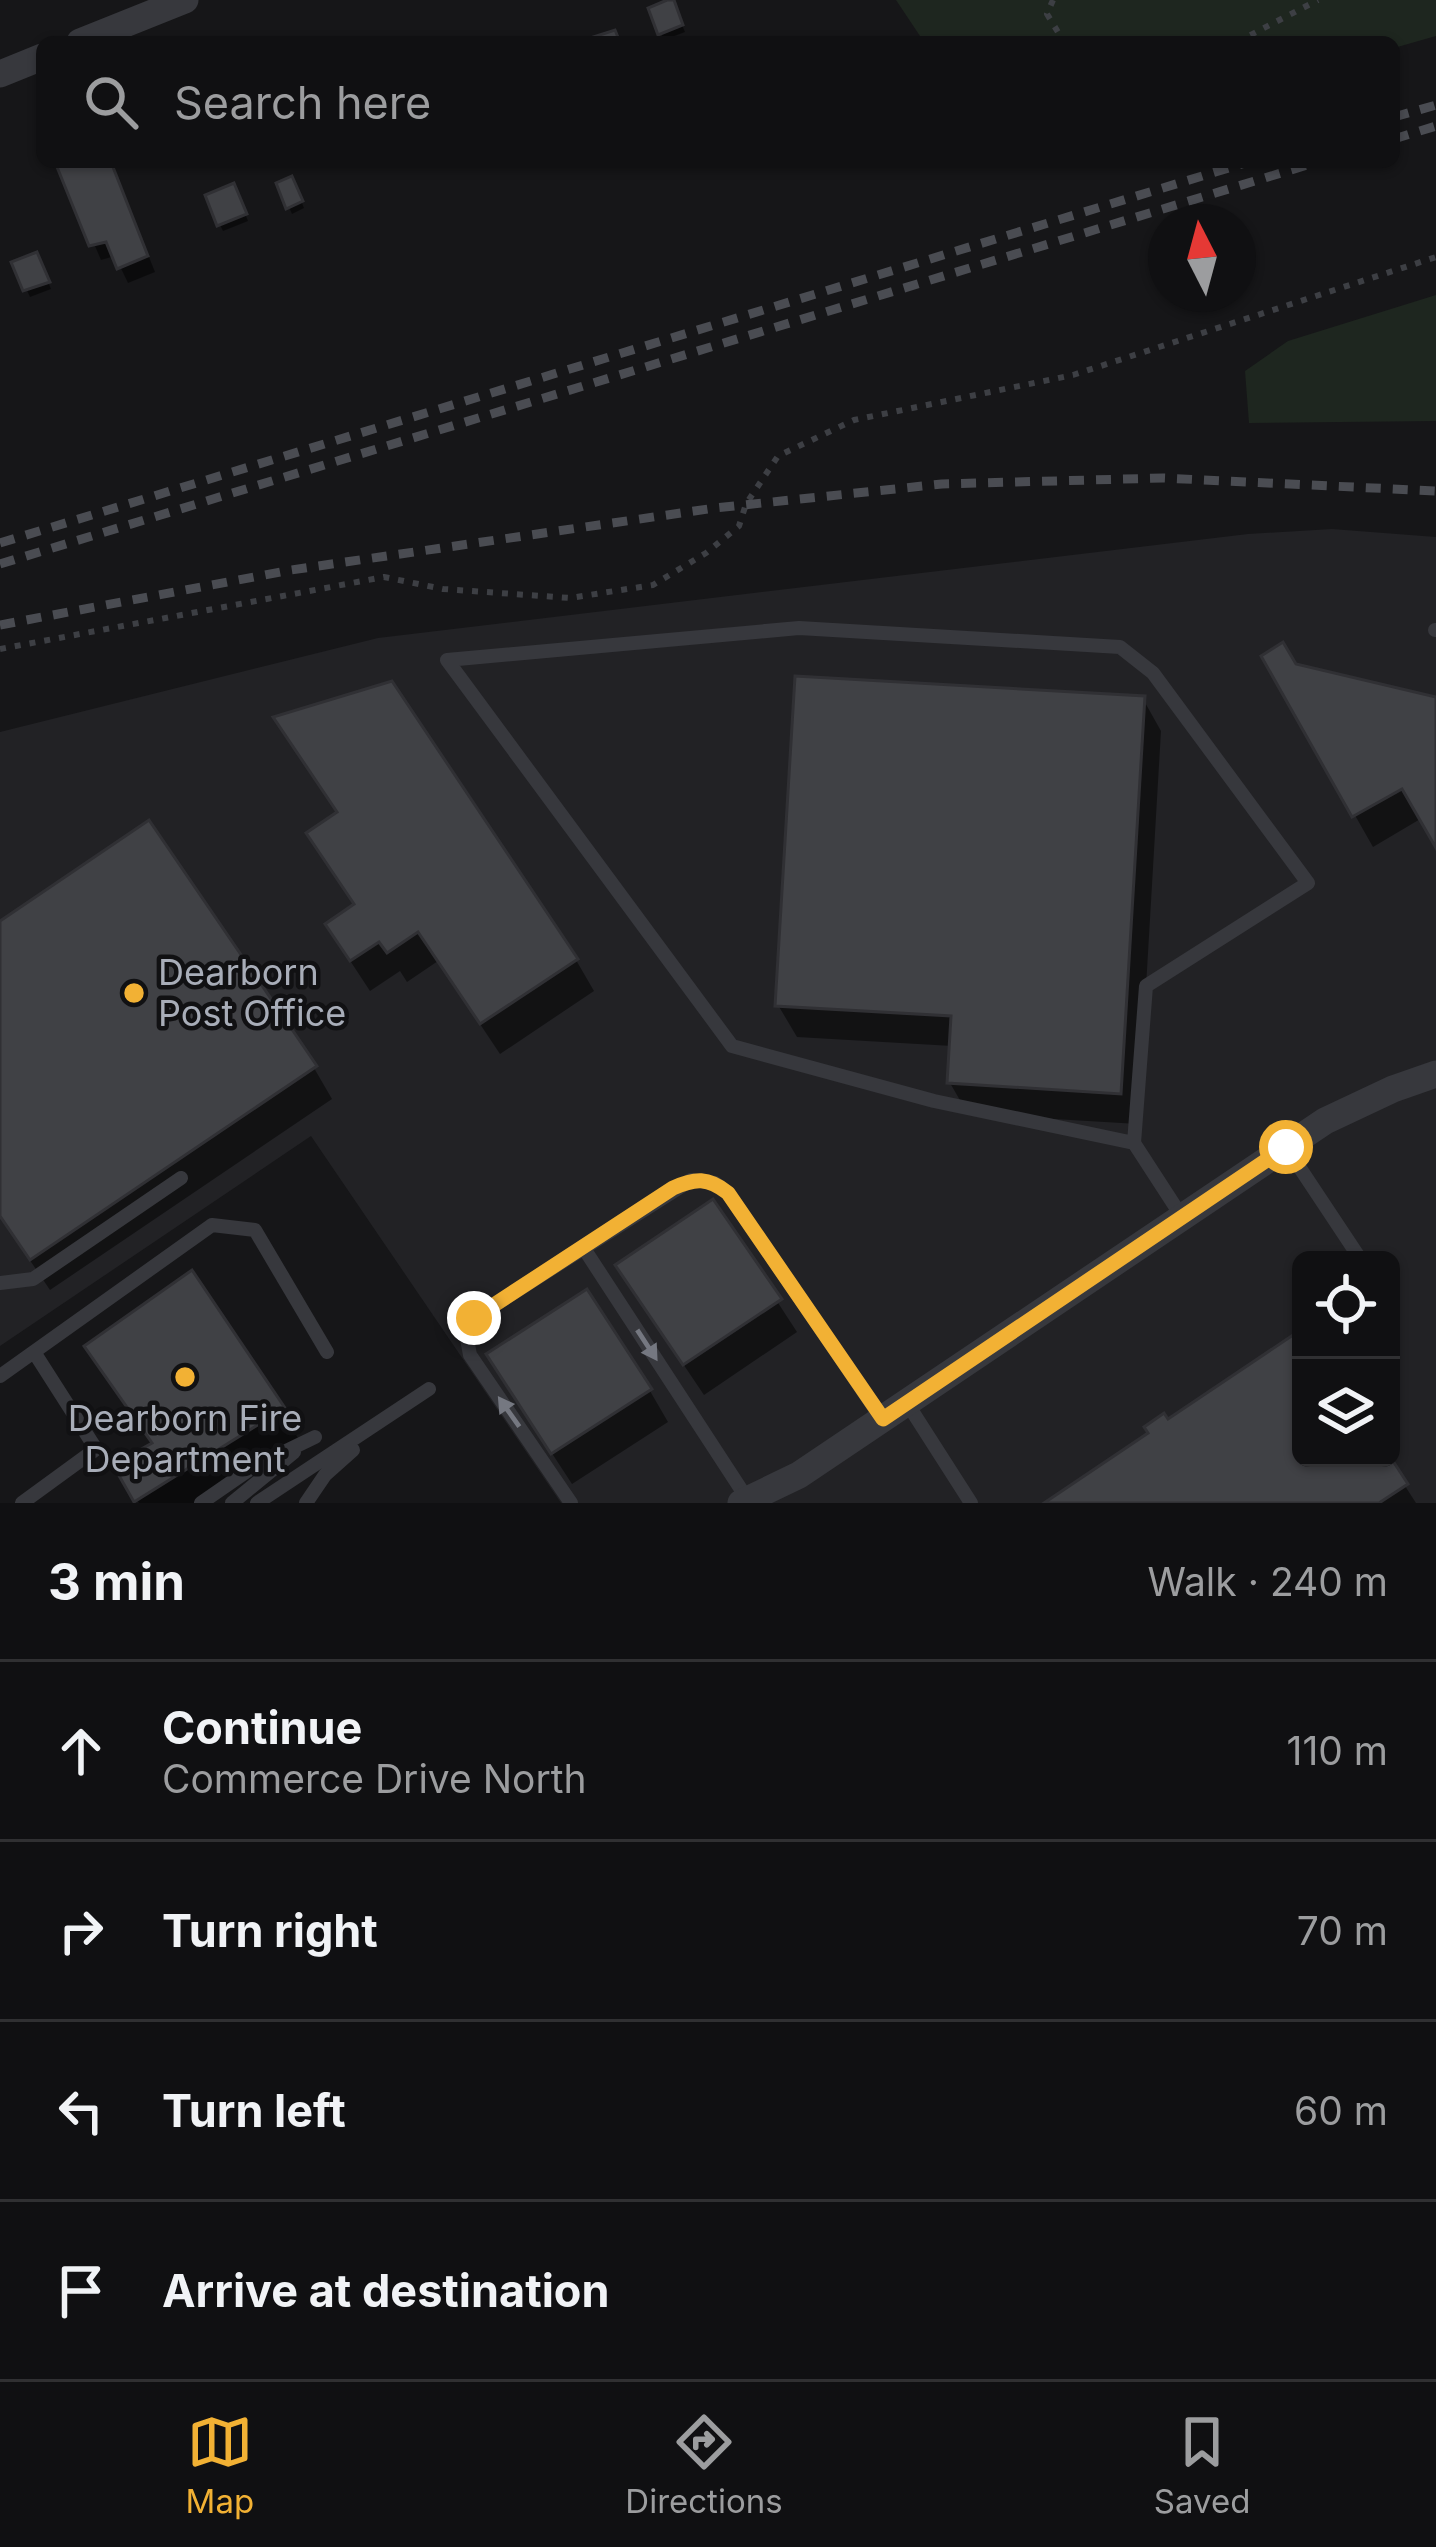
<!DOCTYPE html>
<meta charset="utf-8">
<style>
:root{--surface:#101012;--page:#19191b;--text:#f1f3f6;--muted:#9c9d9f;--line:#303032;--accent:#f2b134}
body{margin:0;font-family:Inter,sans-serif;background:var(--page);color:var(--text)}
.controls{position:absolute;right:36px;bottom:36px;display:grid;overflow:hidden;border-radius:18px;box-shadow:0 3px 9px #0004}
.controls button{width:108px;height:108px;display:grid;place-items:center;padding:0;border:0;border-bottom:3px solid var(--line);background:var(--surface);color:var(--text);font:60px sans-serif}
.compass{position:absolute;left:1148px;top:204px;width:108px;height:108px;border-radius:50%;background:var(--surface);box-shadow:0 3px 9px #0004;rotate:354deg}
.stop{position:absolute;width:36px;height:36px;margin:-27px;border:9px solid #f2b134;border-radius:50%;background:#fff}
.stop.end{background:#f2b134;border-color:#fff;box-shadow:0 3px 12px #0008}
.list{margin:0;padding:0;list-style:none}
h2{display:flex;justify-content:space-between;align-items:center;height:156px;margin:0;padding:0 48px;font-size:51px}
h2 small{font-size:39px;font-weight:400;color:var(--muted)}
.list li{display:grid;grid-template-columns:78px 1fr auto;gap:36px;align-items:center;box-sizing:border-box;height:180px;padding:0 48px;border-top:3px solid var(--line)}
.list b{display:block;font-size:45px;white-space:nowrap}
.list p{margin:0;font-size:39px;white-space:nowrap;color:var(--muted)}
.list em{font-size:39px;font-style:normal;color:var(--muted)}
.icon{flex:none;width:66px;height:66px;fill:none;stroke:currentColor;stroke-width:2;stroke-linecap:round;stroke-linejoin:round}
.map{position:relative;flex:none;width:1436px;height:1503px;overflow:hidden}
.search{position:absolute;background:var(--surface);box-shadow:0 3px 9px #0004;left:36px;right:36px;top:36px;height:132px;display:flex;align-items:center;gap:30px;box-sizing:border-box;padding:0 42px;border-radius:18px;color:var(--muted);font-size:45px}
.sheet{height:876px;background:var(--surface)}
nav{display:flex;justify-content:space-around;align-items:center;box-sizing:border-box;height:168px;border-top:3px solid var(--line);background:var(--surface);font-size:33px;color:var(--muted)}
nav a{display:grid;justify-items:center;gap:6px}
nav .on{color:var(--accent)}
.map>svg:first-child{display:block}
</style>
<div class="map">
<svg width="1436" height="1503" viewBox="0 0 1436 1503">
<rect width="100%" height="100%" fill="#161618"/>
<!-- built -->
<path fill="#222225" fill-rule="evenodd" d="M1332,529L1436,537V1503H561L311,1136L0,1346V732L378,638L1248,534ZM1301,1260H1391V1458H1301Z"/>
<!-- green -->
<path fill="#1e261f" d="M896,0H1436V36L1394,48V42H924Z
M1436,295V421L1249,423L1245,371L1288,341Z"/>
<!-- shadow -->
<path fill="#0007" d="M675,8L685,32L664,40L661,33Z
M59,162H111L155,272L128,283L115,256L101,260Z
M295,186L304,208L292,214L289,207Z
M237,193L248,221L223,231L220,225Z
M40,262L51,289L30,297L15,264Z
M1265,657L1436,700V842L1422,818L1373,847Z
M1143,699L1161,731L1138,1124L968,1114L950,1083L952,1046L797,1037L778,1005Z
M356,907L576,960L594,991L500,1054L438,961L407,982L400,971L370,991L347,956Z
M0,925L314,1068L332,1099L50,1290L0,1216Z
M713,1203L797,1332L704,1395L638,1297Z
M191,1275L300,1441L201,1503H139L117,1466L153,1445L88,1347Z
M1299,1335L1301,1458H1387L1416,1503H1049Z
M508,1386L650,1391L668,1422L572,1484Z"/>
<!-- building -->
<path fill="#404145" stroke="#303034" stroke-width="3" d="M667,0H674L683,25L658,35L648,8Z
M615,30L620,42H588L587,39Z
M55,162H111L148,256L117,269L106,242L89,246Z
M292,176L303,201L286,209L276,183Z
M234,183L247,214L217,226L205,195Z
M37,252L50,282L23,291L11,262Z
M1283,642L1296,664L1436,697V848L1402,789L1352,817L1261,656Z
M795,676L1145,696L1121,1094L947,1083L951,1016L775,1006Z
M392,681L578,959L480,1024L418,932L387,953L379,942L350,961L325,924L354,904L306,833L337,812L273,717Z
M149,820L317,1066L30,1260L0,1216V921Z
M713,1199L782,1299L683,1365L615,1265Z
M192,1270L285,1408L134,1502L113,1465L152,1443L84,1346Z
M587,1289L652,1389L551,1454L486,1354Z
M1299,1331L1301,1458H1391L1408,1484L1379,1503H1044L1148,1433L1144,1427L1164,1413L1168,1419Z"/>
<g fill="none" stroke-linecap="round" stroke-linejoin="round">
<!-- path -->
<path stroke="#3d3f44" stroke-width="6" stroke-dasharray="6 9" stroke-linecap="butt" d="M1053,0L1047,14L1064,42
M1237,42L1318,0
M0,649L384,577L443,589L570,598L653,585L706,553L739,526L746,504L778,456L854,420L1073,375L1436,257"/>
<!-- service -->
<path stroke="#37383d" stroke-width="14" d="M1435,630H1436
M1134,1143L1146,986L1308,883L1153,673L1120,647L799,628L447,660L732,1046L934,1101L1134,1143L1182,1217
M1286,1147L1361,1260
M583,1247L748,1500
M0,1283L33,1279L181,1178
M0,1376L212,1225L255,1230L327,1352
M907,1403L971,1503
M22,1503L96,1449L34,1352
M201,1503L253,1467L315,1437
M232,1503L294,1452
M257,1503L429,1389
M306,1503L325,1475L353,1450
M571,1503L470,1355L465,1328L474,1318L691,1180L715,1183L728,1193L882,1419"/>
<!-- minor -->
<path stroke="#37383d" stroke-width="27" d="M80,42L185,0
M0,74L42,57
M741,1503L799,1475L1325,1121L1393,1089L1436,1074"/>
<!-- rail -->
<path stroke="#4a4c52" stroke-width="9" stroke-dasharray="15 12" stroke-linecap="butt" d="M1394,117L1436,105
M1394,139L1436,126
M0,543L1248,162
M0,564L1317,162
M0,625L291,570L715,508L942,484L1163,478L1436,491"/>
</g>
<!-- one-way arrows -->
<defs><path id="oneway-solid" d="M-6-.8H1V-3.2L6.5 0L1 3.2V.8H-6Z" transform="scale(3)"/></defs>
<g fill="#757881">
<use href="#oneway-solid" transform="translate(647 1345) rotate(57)"/>
<use href="#oneway-solid" transform="translate(509 1412) rotate(-125)"/>
</g>
<g fill="none" stroke-linecap="round" stroke-linejoin="round">
<!-- route -->
<path stroke="#f2b134" stroke-width="15" d="M474,1318L673,1188C695,1178 708,1177 728,1193L883,1419L1286,1147"/>
</g>
<!-- markers -->
<g fill="#f2b134" stroke="#111113" stroke-width="4.5">
<circle cx="134" cy="993" r="12"/>
<circle cx="185" cy="1377" r="12"/>
</g>
<g text-anchor="middle" stroke-width="9" stroke-linejoin="round" paint-order="stroke">
<!-- poi labels -->
<g font-size="36" fill="#a8adb8" stroke="#111113" text-anchor="start">
<text x="158" y="985">Dearborn<tspan x="158" dy="41">Post Office</tspan></text>
<text x="185" y="1431" text-anchor="middle">Dearborn Fire<tspan x="185" dy="41">Department</tspan></text>
</g>
</g>
</svg>
<div class="controls">
<button><svg class="icon" aria-label="locate" viewBox="0 0 24 24"><circle cx="12" cy="12" r="6"/><path d="M12 2v4M12 18v4M2 12h4M18 12h4"/></svg></button>
<button><svg class="icon" aria-label="layers" viewBox="0 0 24 24"><path d="M12 4l9 5-9 5-9-5zM3 14l9 5 9-5"/></svg></button>
</div>
<svg class="compass" viewBox="-18 -18 36 36"><path d="M0-13l5 13h-10z" fill="#e53935"/><path d="M0 13l5-13h-10z" fill="#9c9d9f"/></svg>
<div class="stop" style="left:1286px;top:1147px"></div>
<div class="stop end" style="left:474px;top:1318px"></div>
<div class="search"><svg class="icon" aria-label="search" viewBox="0 0 24 24"><circle cx="10" cy="10" r="6"/><path d="M15 15l6 6"/></svg>Search here</div>
</div>
<section class="sheet">
<h2>3 min<small>Walk · 240 m</small></h2>
<ul class="list">
<li><svg class="icon" aria-label="ahead" viewBox="0 0 24 24"><path d="M12 20V5M6 11l6-6 6 6"/></svg><div><b>Continue</b><p>Commerce Drive North</p></div><em>110 m</em></li>
<li><svg class="icon" aria-label="right" viewBox="0 0 24 24"><path d="M7 20v-9h11M14 6l5 5-5 5"/></svg><div><b>Turn right</b></div><em>70 m</em></li>
<li><svg class="icon" aria-label="left" viewBox="0 0 24 24"><path d="M17 20v-9H6M10 6l-5 5 5 5"/></svg><div><b>Turn left</b></div><em>60 m</em></li>
<li><svg class="icon" aria-label="arrive" viewBox="0 0 24 24"><path d="M6 21V4h12l-3 4 3 4H6"/></svg><div><b>Arrive at destination</b></div></li>
</ul>
</section>
<nav>
<a class="on"><svg class="icon" aria-label="map" viewBox="0 0 24 24"><path d="M3 6l6-2 6 2 6-2v14l-6 2-6-2-6 2zM9 4v14M15 6v14"/></svg>Map</a>
<a><svg class="icon" aria-label="directions" viewBox="0 0 24 24"><path d="M12 3l9 9-9 9-9-9zM9 14v-3h6M13 9l2 2-2 2"/></svg>Directions</a>
<a><svg class="icon" aria-label="saved" viewBox="0 0 24 24"><path d="M7 4h10v16l-5-4-5 4z"/></svg>Saved</a>
</nav>
